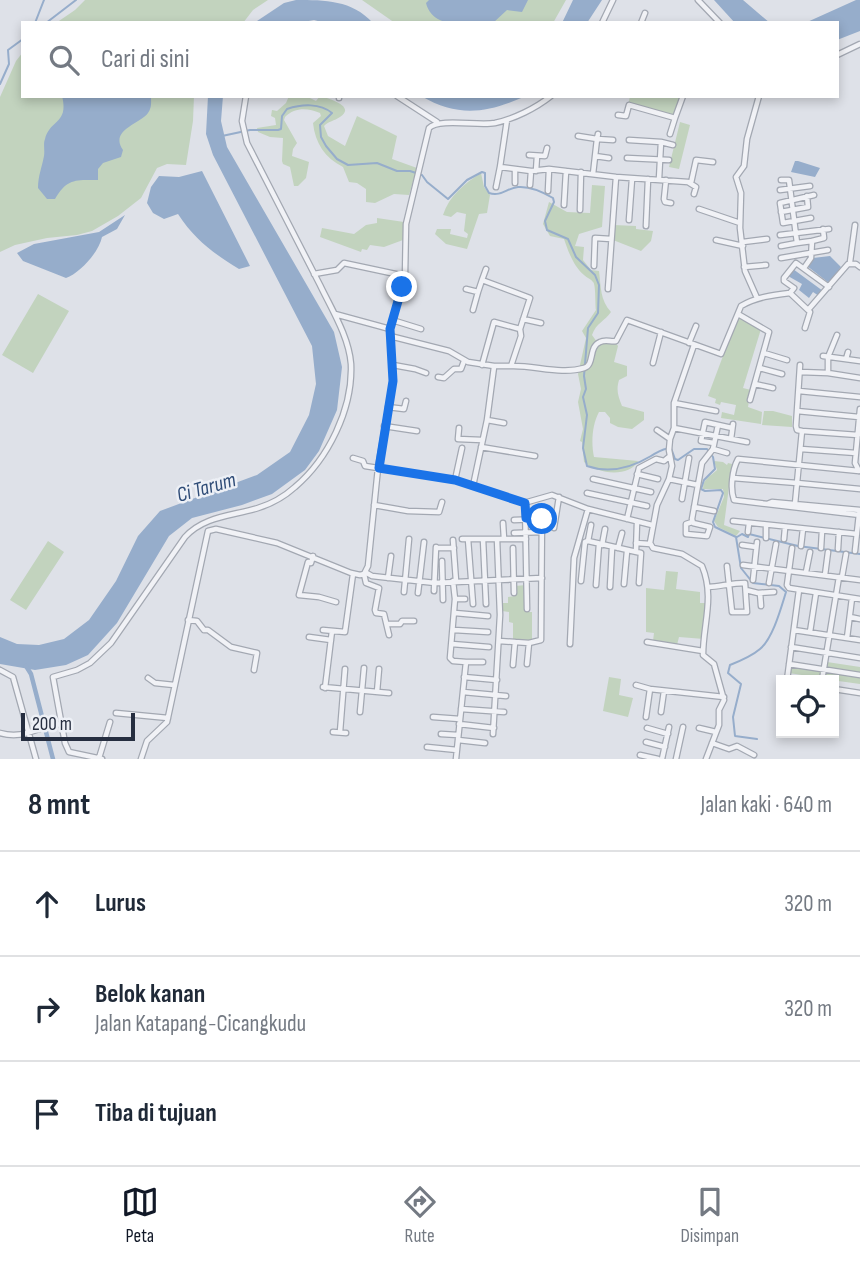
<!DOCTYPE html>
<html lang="id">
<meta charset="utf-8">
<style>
:root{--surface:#fff;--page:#f2f2f3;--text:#1f2937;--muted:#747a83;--line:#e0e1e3;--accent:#111827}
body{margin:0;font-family:"Sofia Sans Condensed",sans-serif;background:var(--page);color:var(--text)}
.controls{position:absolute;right:21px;bottom:21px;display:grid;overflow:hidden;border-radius:0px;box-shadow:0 4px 10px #0003}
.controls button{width:63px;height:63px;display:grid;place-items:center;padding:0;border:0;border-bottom:2px solid var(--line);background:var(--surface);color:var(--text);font:35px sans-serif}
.scale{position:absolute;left:21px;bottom:18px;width:114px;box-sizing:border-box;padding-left:7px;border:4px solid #262e40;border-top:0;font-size:19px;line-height:24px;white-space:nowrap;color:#262e40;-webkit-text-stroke:5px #edf0f6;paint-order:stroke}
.stop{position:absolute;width:21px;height:21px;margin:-16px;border:5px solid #1a73e8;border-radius:50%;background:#fff}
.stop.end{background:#1a73e8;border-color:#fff;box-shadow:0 2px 7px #0008}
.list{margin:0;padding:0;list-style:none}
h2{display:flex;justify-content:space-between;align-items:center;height:91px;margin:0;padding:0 28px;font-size:30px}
h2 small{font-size:23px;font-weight:400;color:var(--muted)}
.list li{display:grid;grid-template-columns:46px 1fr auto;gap:21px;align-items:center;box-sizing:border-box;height:105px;padding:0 28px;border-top:2px solid var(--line)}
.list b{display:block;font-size:26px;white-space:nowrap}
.list p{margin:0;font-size:23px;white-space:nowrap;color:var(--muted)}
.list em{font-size:23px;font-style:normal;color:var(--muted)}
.icon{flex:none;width:38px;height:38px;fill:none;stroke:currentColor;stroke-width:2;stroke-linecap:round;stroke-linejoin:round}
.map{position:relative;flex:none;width:860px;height:759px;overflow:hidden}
.search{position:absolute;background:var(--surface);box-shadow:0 4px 10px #0003;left:21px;right:21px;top:21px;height:77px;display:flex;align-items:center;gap:18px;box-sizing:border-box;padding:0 24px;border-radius:0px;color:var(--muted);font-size:26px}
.sheet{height:406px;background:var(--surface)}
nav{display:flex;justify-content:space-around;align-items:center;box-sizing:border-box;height:98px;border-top:2px solid var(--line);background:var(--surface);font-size:19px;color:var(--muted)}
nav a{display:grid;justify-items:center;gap:4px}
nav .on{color:var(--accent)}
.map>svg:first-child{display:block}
</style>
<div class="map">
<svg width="860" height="759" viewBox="0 0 860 759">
<rect width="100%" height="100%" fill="#dee1e8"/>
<!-- green -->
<path fill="#c2d3be" d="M85,0H268L253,10L243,23H56L75,10Z
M362,0H566L553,23H395Z
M23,52V96H194L193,121L186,165L167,164L157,168L141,198L118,216L92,231L77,235L47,238L15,245L0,252V97L16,61Z
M289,96H306L316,101L320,96C327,98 357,106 340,117C334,121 329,121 324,126L328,136L345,146L357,116L397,136L392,159L417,168L409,195L394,194L375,203L366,202V189L357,183L349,182L343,167C325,158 315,143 313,123L321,116L320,113C308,108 295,107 285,117L284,120L297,143L293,149L292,156L309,162L306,178L298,186H294L290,167L283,164L282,161L283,138L270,137L258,132L257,128L276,125L275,118L271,116L272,110L277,111L286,103Z
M630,96H682L675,116L628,106Z
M680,122L690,125L679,169L669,167Z
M481,173L484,187L490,195L487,213L479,214L467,249L446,244L435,234L437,229H451L450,234L467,238L468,234L464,231L466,214L457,212L451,217L443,215C449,196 465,183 481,173Z
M592,185L605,186L602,227L579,234L575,246L584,247L583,260L591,270L599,271C601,287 600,300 611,312C605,321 596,323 592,335L597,342L613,339L618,346L614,362L627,366V376L619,380C616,390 618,396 622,406L644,412V420L632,429L618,427L610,423V418L605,412H599C592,425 591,443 594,457L638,461C629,478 597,474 584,462L582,442L580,441L583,429L578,402L581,389L578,374L586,338L582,331L596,310C595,305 596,284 593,282C591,279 587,278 584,275C574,267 568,251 564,239L550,236L543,224L549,202L567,212L590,213Z
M377,218L404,222L403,240L384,247L370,245L367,250L362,249L361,252L320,237L322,228L354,234L366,225L377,223Z
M614,225L636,226V229L653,231L651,241L641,251L613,240Z
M38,294L69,311L33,373L2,355Z
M738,316L761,329L743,388L751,390L748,407L762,412L761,424L721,418L722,412L734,415L736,405L721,402L720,405L715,403L716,399L708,396Z
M764,411H773L792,416V427L762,425Z
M714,461L723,462L727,465L728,463L732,464L724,525L740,531L736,536L718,527L714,521L724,497L723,489H703C703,478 711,476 717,470Z
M48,541L64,552L26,610L10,600Z
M666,571L678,572L676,589L700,592V603H707L704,639L679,637L677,645L653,641L654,633L646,632V588L664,590Z
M526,585V612H532V640H513V623L509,622V612L502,611V603H508V597L515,596V586Z
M827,662L860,667V674L825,669Z
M790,667L822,672L821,678L789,673Z
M824,672L860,677V684L824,679Z
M609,677L621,679L619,695L633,698L628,717L603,711Z"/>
<!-- water -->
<path fill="#96adcb" d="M296,0C325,0 352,0 373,23H325L314,20L298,23H254L284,3Z
M429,0H528L522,12L507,10L493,23C470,23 433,31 426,3Z
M573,0H602L587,23H562Z
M714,0H743L770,23H735Z
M856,0H860V31L837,40V23H805Z
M62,96H151C151,103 152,107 148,113C140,124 109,130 123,150L121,157L103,163L98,169V180C76,180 67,178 55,199H47L38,188C38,176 42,167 44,156C45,150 43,144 45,139C50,119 69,124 62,96Z
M208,96H223L221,121L227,147L334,332L342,367L337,410L319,451L305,470L272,494L242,505L192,518L169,536L117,623L88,655L66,665L35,670L0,664V637L17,644L39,645L64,639L89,620L116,581L138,536L160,511L257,475L290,452L309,415L316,384L312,346L213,155L206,134Z
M421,96H526C487,113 459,118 421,96Z
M795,161H798L820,168L815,177L791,172Z
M202,171L250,266L239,269C213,253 195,240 178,214L164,219L153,213L147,203L151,187L159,176L179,177Z
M125,215L117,229L102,237C99,252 80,273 66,278L23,261L17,253L34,244L99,232Z
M830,256L841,267L829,283L807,266L813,258Z
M793,269L823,291L819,296L813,292L809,298L799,290L802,284L788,276Z"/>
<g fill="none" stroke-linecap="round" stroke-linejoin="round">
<!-- stream -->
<path stroke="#96adcb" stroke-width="2" d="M35,23L44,0
M46,23L76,0
M0,84L9,64L8,50L23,39
M222,136L250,130H278L281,129L282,116L287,109C302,104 320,103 332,113L320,125L321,137L326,146L337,159L348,165L377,163L397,171H410L422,175L427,182L448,199L467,180L482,172L485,173V186L489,193C501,197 507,188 518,187C531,186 543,192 553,198L554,202L545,221L547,230L568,239L576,257L595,275L599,285L598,313L588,328L584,376L586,389L583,397L587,415L583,448L587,466C610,474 631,468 651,456C658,452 663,448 671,448L675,459L678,460L694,449H707L713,457L715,469L704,480L701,489L705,491L721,490L723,493L713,522L715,527L736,537L741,568L753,583L779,586L786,592C781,608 773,638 760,649C752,656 740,661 730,665L728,673L741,684L733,717L735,736L757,739
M737,537L742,534L748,537L749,534L798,546L860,554"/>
<!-- canal -->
<path stroke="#96adcb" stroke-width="4.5" d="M26,666L31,674L53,759"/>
<!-- minor casing -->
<g stroke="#a3a8b2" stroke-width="7">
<path id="minor" d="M698,0L720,23
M602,23L613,0
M641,23L645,13
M837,55L860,44
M397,96L437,122
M339,98V96
M618,115L626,116L629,105L675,118L683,96
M507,120L500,167L531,171L549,169L616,177L688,182L696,187L694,194
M670,134L675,118
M578,136L597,139L598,134
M629,140L661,142L659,179
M661,142L673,145
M529,155L545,156L547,148
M595,156L609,158
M627,158L669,160
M536,171L537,156
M593,174L597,139L613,140
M666,180L664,199L665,202L671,203
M781,180H789L797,243L812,241L811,258L804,268
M515,183V169
M691,183L696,160L713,162
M530,185L531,171
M496,187L500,167
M780,190L810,186
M548,191L549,169
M564,205L566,171
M699,209L740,223
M580,210L581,172
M781,212L808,207L807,196
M811,218L783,223L780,203L814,195
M629,220L632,179
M646,226L648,179
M780,235L829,229
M716,240L743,246
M812,241L824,238L823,229
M743,242L767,239
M781,246L797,243
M781,258L828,250
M850,262L855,225
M594,266L595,238L611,239
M744,267L766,265
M486,269L482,280L530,298L520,329L521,336L511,366C534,365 561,375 584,368C595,365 588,347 600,342C605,339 611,342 616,341L627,320L721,354L741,306C756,297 773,295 790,293L808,310
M314,274L337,270L344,263L405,276
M466,289L478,292L482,280
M608,289L616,177
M790,293L794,288L784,281V278L796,263L829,287
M757,298L745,271L740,228L741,193L736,177L744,166L747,139L759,96
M473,310L478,292
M335,314L390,329
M738,314L769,332L750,400
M523,319L541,323
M392,320L421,329
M805,328L810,312L808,310L848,264H856L860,267
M390,336L449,351L468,362L494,366H511
M689,343L696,326
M694,345L674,403V428L670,439L669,450L672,466L669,479L657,505L650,543L653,548L682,554L702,566C715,597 703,624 703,655L714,664L724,700L719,710V725L706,759
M764,353L787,360
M823,356L860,361
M846,359L848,352
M653,363L661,332
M393,365L415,369L426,373
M482,365L494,322L520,329
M760,368L782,374
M800,372L828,373L860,378
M828,373V357L837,335
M438,377L444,378L454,369H461L464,361
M755,384L773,388
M799,391L860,397
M674,403L716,411
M388,407L404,409L406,401
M797,411L859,417
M487,420L504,423
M384,426L417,431
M459,428L458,439L482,440
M674,428L747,442
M657,430L670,439
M802,431L858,435
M731,439L733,424
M714,443L701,441L705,422L732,428
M481,447L535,456
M713,449L727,453
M801,449L856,453
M353,458L363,461L365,466L455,480L524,503L552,495L588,509L652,525
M859,471L855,463L860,409
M637,474L658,479
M733,478L797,483L802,431L797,430L796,426L800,365
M593,479L651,492
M669,479L698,485L702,463L713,449L718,425
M455,480L462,448
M473,486L487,420L494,367
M587,493L647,506
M682,499L689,458
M525,503L527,609
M767,504L734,500C730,489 732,470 738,459L859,471
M795,504L797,483L860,489
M374,505L408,511L439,512L442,502
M694,507L714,511
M860,510L772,502L767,504L860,515
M627,519L639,468L656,459L664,461L670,456
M514,520L542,519
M733,521L857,534
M692,522L686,524V534L707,536L710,527L693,523L692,519L698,485
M503,523L504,539
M554,528L559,497
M748,532L749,523
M514,533L542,532
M766,538V525
M462,539H468L473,604
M468,539H483L486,604
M483,539H497L500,615L493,734
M497,539H526
M784,539L785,528
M453,540L456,581
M588,541L641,553L639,583
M636,543L650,544
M602,545L605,529
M742,545L756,547
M801,546L803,529
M438,548H454
M513,548L514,593
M618,548L622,533
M792,548L787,585L789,588L860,599
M821,548L822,531
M838,549L839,532
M855,551L859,514
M636,552L637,522
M313,556L311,563L308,562L299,595L319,597L336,602
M442,561L443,600
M743,565L860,580
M365,572L372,576L435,583L542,578
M806,572L810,552
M364,574L366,583L379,588L375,610L376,613L384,614L389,635
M825,575L828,552
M842,577L846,554
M388,578L391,556
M753,580L757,542
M453,581L455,599L450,658L453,661L466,662L456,759
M581,581L585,542L588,541L591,525
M769,583L776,544
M624,584L627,551
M596,585L599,544
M610,587L612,548
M709,587C721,586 733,583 745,583L747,612H732L727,566
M746,590L758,593L774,592
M434,591L436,547
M404,592L409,539
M418,593L424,542
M760,593L761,606
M455,599H465
M455,613L488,616
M850,617L860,619
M188,620L197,621L204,630H208L231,647L257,653L254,670
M388,624H400L402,621H414
M323,630L345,632L353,574
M454,630L488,632
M794,630L860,640
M810,632L816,593
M309,637L331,640
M847,638L852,598
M499,641L529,643L541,640L542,511
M647,642L703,651
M452,644L489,647
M570,644L574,558L588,509
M791,647L860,658
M466,662H483
M527,664L529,643
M789,664L860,675
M513,665L515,642
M0,670L13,677L36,759
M464,677L497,680
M148,678L155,683L174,685
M787,680L799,590
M822,680L839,577
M636,685L650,689L724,697
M323,687L389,693
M325,688L332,631
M834,689L860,693
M377,692L379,669
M463,692L506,696
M461,709L504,712
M360,712L364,668
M661,712L664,691
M116,713L168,718
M433,717L460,719
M646,717L650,689
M459,724L494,728
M647,728L668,734
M699,728L716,732
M333,732L346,733
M340,732L345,669
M0,733C25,740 37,726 61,724
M441,734L458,735
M458,740L485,743
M646,742L665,747
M712,743L729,749L737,746L754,755
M427,747L457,750
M640,755L658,759
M99,758L110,722
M102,759L69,752L65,743L53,677L77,670L90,663L111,643L185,537C204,516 232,516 258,508C271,504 285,496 295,487C328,459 353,409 351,364C349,337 332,310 320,285C296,238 271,190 247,143L242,121L246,96
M141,759L147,741L167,722L208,531L216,529L277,543L351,573L360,575L364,574L368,566L378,468L393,381L390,329L405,276L406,224L429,128C439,118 478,126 495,123C514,119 536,108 551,96
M662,759L669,727
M676,759L683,727"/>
</g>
<!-- minor -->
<use href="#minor" stroke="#f1f2f6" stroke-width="4.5"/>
</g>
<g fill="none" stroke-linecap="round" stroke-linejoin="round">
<!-- route -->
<path stroke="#1a73e8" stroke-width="9" d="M402,287L390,329L393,381L379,468L455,480L525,503L526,518L542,519"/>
</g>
<g text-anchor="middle" stroke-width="5" stroke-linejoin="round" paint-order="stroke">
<!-- water labels -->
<g font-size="21" font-style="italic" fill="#2e4b76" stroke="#edf0f6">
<text transform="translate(206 487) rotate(-16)" y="7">Ci Tarum</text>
</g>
</g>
</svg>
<div class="controls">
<button><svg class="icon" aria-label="locate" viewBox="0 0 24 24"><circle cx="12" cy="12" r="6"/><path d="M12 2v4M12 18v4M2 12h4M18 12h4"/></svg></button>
</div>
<div class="scale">200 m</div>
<div class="stop" style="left:542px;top:519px"></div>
<div class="stop end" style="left:402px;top:287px"></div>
<div class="search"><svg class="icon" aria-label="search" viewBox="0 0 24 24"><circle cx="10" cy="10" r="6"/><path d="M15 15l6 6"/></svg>Cari di sini</div>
</div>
<section class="sheet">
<h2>8 mnt<small>Jalan kaki · 640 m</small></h2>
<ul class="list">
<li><svg class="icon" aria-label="ahead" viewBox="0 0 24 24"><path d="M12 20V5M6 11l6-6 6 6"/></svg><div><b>Lurus</b></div><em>320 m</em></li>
<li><svg class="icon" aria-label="right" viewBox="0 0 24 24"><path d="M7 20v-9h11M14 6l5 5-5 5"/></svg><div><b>Belok kanan</b><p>Jalan Katapang-Cicangkudu</p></div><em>320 m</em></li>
<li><svg class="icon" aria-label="arrive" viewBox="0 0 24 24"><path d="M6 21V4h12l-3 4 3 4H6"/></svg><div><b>Tiba di tujuan</b></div></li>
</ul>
</section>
<nav>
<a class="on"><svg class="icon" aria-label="map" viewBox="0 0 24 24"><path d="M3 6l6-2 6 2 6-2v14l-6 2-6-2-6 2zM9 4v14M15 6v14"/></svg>Peta</a>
<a><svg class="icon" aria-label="directions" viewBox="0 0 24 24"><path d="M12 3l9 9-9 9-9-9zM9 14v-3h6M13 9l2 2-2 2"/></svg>Rute</a>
<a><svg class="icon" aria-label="saved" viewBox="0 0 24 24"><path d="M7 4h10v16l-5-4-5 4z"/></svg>Disimpan</a>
</nav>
